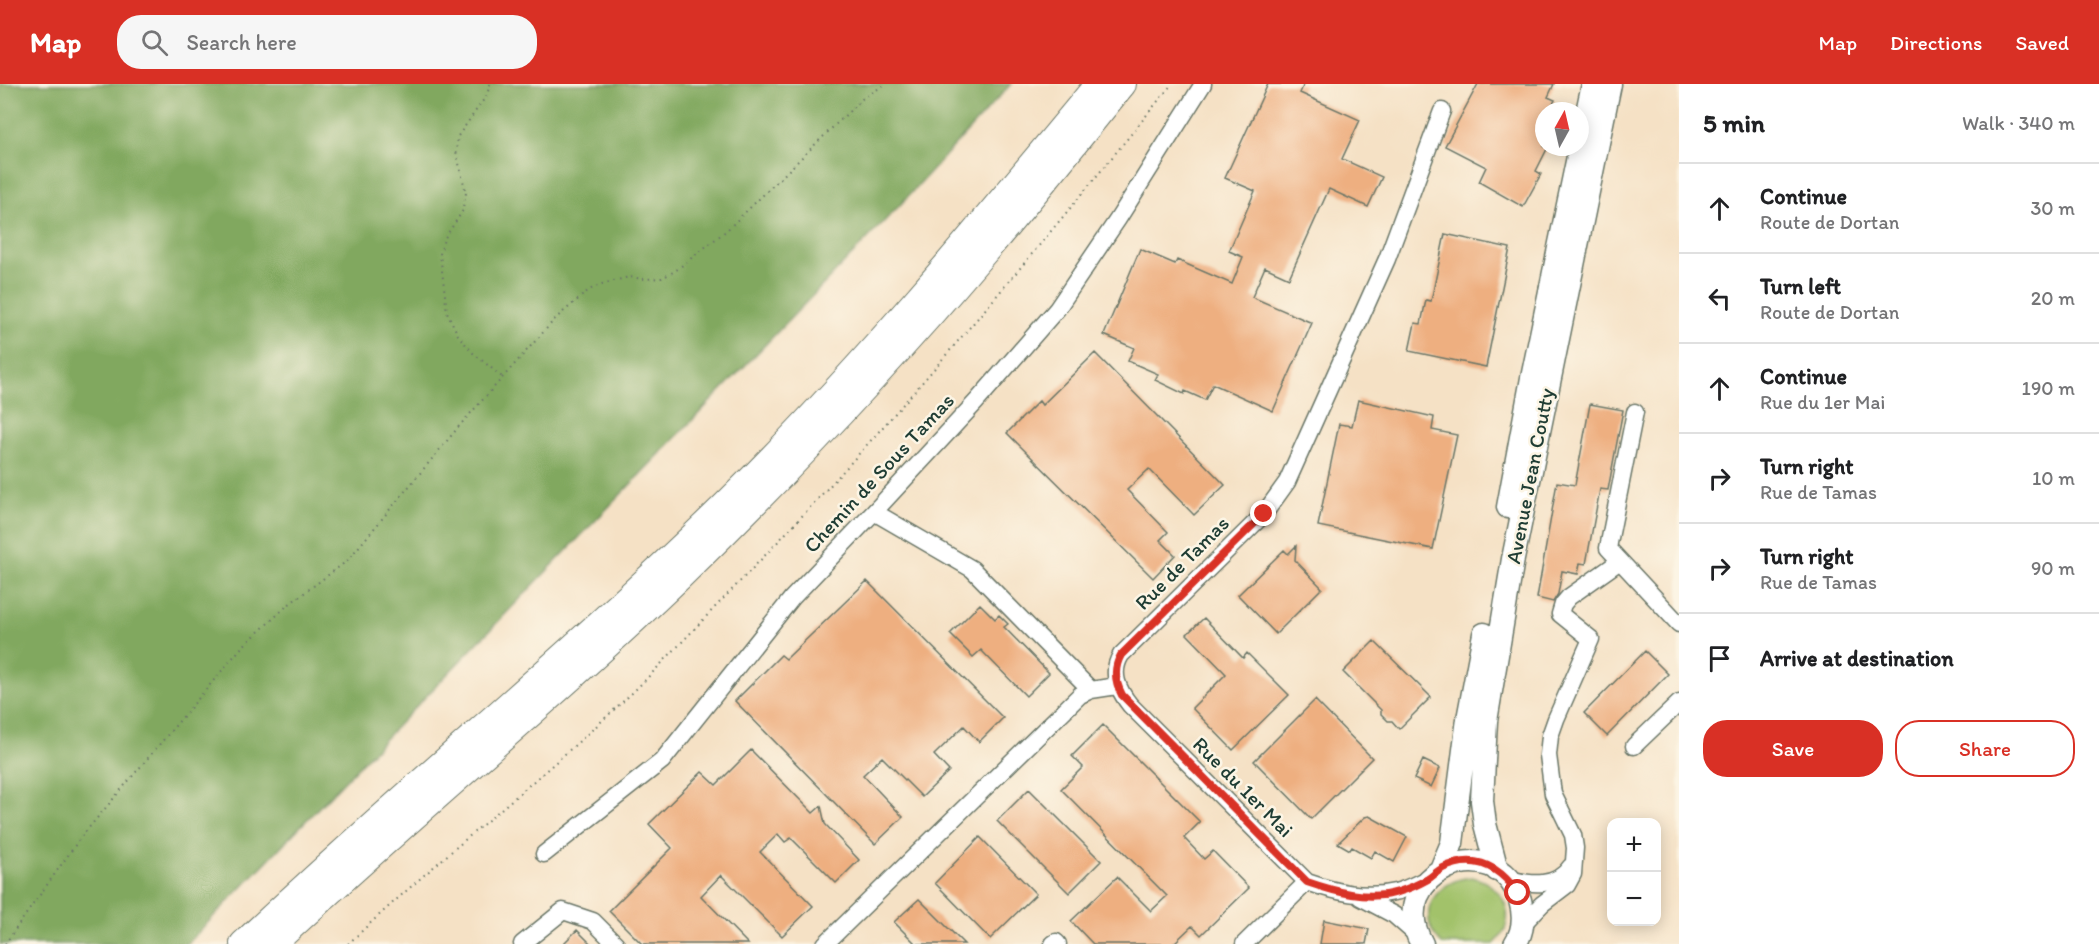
<!DOCTYPE html>
<meta charset="utf-8">
<style>
:root{--surface:#fff;--page:#f6f6f6;--text:#202124;--muted:#757577;--line:#e0e0e0;--accent:#d93025}
body{margin:0;font-family:Itim,sans-serif;background:var(--page);color:var(--text)}
.controls{position:absolute;right:18px;bottom:18px;display:grid;overflow:hidden;border-radius:12px;box-shadow:0 3px 15px #0003}
.controls button{width:54px;height:54px;display:grid;place-items:center;padding:0;border:0;border-bottom:2px solid var(--line);background:var(--surface);color:var(--text);font:30px sans-serif}
.compass{position:absolute;left:1535px;top:18px;width:54px;height:54px;border-radius:50%;background:var(--surface);box-shadow:0 3px 15px #0003;rotate:8deg}
.stop{position:absolute;width:18px;height:18px;margin:-14px;border:4px solid #d93025;border-radius:50%;background:#fff}
.stop.end{background:#d93025;border-color:#fff;box-shadow:0 2px 6px #0008}
.list{margin:0;padding:0;list-style:none}
h2{display:flex;justify-content:space-between;align-items:center;height:78px;margin:0;padding:0 24px;font-size:26px}
h2 small{font-size:20px;font-weight:400;color:var(--muted)}
.list li{display:grid;grid-template-columns:39px 1fr auto;gap:18px;align-items:center;box-sizing:border-box;height:90px;padding:0 24px;border-top:2px solid var(--line)}
.list b{display:block;font-size:22px;white-space:nowrap}
.list p{margin:0;font-size:20px;white-space:nowrap;color:var(--muted)}
.list em{font-size:20px;font-style:normal;color:var(--muted)}
.actions{display:flex;gap:12px;padding:18px 24px}
.actions a{flex:1;padding:14px 0;border:2px solid var(--accent);border-radius:24px;text-align:center;font-size:21px;color:var(--accent)}
.actions .main{background:var(--accent);color:#fff}
.icon{flex:none;width:33px;height:33px;fill:none;stroke:currentColor;stroke-width:2;stroke-linecap:round;stroke-linejoin:round}
.map{position:relative;flex:none;width:1679px;height:860px;overflow:hidden}
header{display:flex;align-items:center;gap:36px;box-sizing:border-box;height:84px;padding:0 30px;background:var(--accent);color:#fff}
header strong{font-size:28px}
nav{display:flex;gap:33px;margin-inline-start:auto;font-size:21px}
.search{width:420px;height:54px;background:var(--page);display:flex;align-items:center;gap:15px;box-sizing:border-box;padding:0 21px;border-radius:24px;color:var(--muted);font-size:22px}
main{display:flex}
aside{flex:1;background:var(--surface)}
.map>svg:first-child{display:block}
</style>
<header>
<strong>Map</strong>
<div class="search"><svg class="icon" aria-label="search" viewBox="0 0 24 24"><circle cx="10" cy="10" r="6"/><path d="M15 15l6 6"/></svg>Search here</div>
<nav><a>Map</a><a>Directions</a><a>Saved</a></nav>
</header>
<main>
<div class="map">
<svg width="1679" height="860" viewBox="0 0 1679 860">
<rect width="100%" height="100%" fill="#fcf5e5"/>
<filter id="ink" filterUnits="userSpaceOnUse"><feTurbulence type="fractalNoise" baseFrequency=".0167" numOctaves="2"/><feDisplacementMap in="SourceGraphic" scale="12" xChannelSelector="R" yChannelSelector="G"/><feConvolveMatrix kernelMatrix="1 2 1 2 8 2 1 2 1" color-interpolation-filters="sRGB"/></filter>
<filter id="wash" filterUnits="userSpaceOnUse"><feTurbulence type="fractalNoise" baseFrequency=".008" numOctaves="4" result="noise"/><feDisplacementMap in="SourceGraphic" scale="24" xChannelSelector="R" yChannelSelector="G"/><feGaussianBlur stdDeviation="1.35" result="paint"/><feColorMatrix in="noise" values="0 0 0 0 0 0 0 0 0 0 0 0 0 0 0 0 0 1.4 0 .05"/><feComposite in="paint" operator="in"/></filter>
<g filter="url(#wash)">
<rect width="100%" height="100%" fill="#f5e1c5"/>
<!-- green -->
<path fill="#a2c26b" stroke="#608050" stroke-width="1.5" d="M1472,793C1504,801 1521,835 1494,860H1442C1413,831 1435,796 1472,793Z"/>
<!-- forest -->
<path fill="#81a85f" stroke="#50724a" stroke-width="1.5" d="M0,0H1011L900,121L187,860H0Z"/>
<g id="blocks">
<!-- building -->
<path fill="#eeaf80" d="M1268,0H1304L1300,9L1360,36L1342,75L1382,93L1368,123L1329,105L1289,194L1265,183L1252,213L1312,239L1273,327L1213,300L1205,316L1185,307L1184,310L1155,296L1158,290L1128,277L1134,264L1104,251L1140,165L1175,180L1177,176L1232,200L1243,173L1229,167L1255,107L1225,94Z
M1478,0H1554L1548,13L1555,16L1549,27H1544V63H1548L1536,87L1541,90L1523,123L1479,98L1486,83L1445,62Z
M1445,150L1510,164L1486,283L1409,267L1415,239L1421,240L1426,216L1431,217Z
M1095,269L1225,401L1194,431L1149,385L1127,406L1168,448L1160,456L1175,471L1153,494L1007,349L1039,317L1042,321Z
M1358,316L1434,333L1432,346L1457,351L1433,465L1318,442L1339,340L1352,342Z
M1590,320L1623,326L1608,406L1600,405L1586,480L1580,479L1578,490L1562,487L1558,510L1553,518L1537,514L1557,398L1575,401Z
M1296,462L1295,476L1322,504L1276,550L1238,511L1284,466L1288,470Z
M867,497L1003,634L979,658L964,642L934,671L949,687L922,713L882,673L863,691L903,733L875,760L735,617L781,571L786,575Z
M980,520L995,535L999,531L1008,540L1004,543L1049,589L1026,612L981,566L973,573L950,550Z
M1204,534L1243,574L1247,569L1289,611L1233,666L1192,624L1226,590L1187,550Z
M1374,557L1431,613L1399,645L1392,637H1388L1381,630V626L1343,588Z
M1645,567L1668,590L1607,652L1584,629Z
M1315,616L1372,674L1311,735L1254,677Z
M1103,641L1200,738L1184,754L1204,775L1213,767L1249,804L1201,851L1192,842L1173,860H1093L1071,837L1117,793L1151,827L1167,812L1061,705L1083,683L1072,672Z
M751,666L813,729L821,722L825,740L859,776L836,799L791,754L785,758L778,750L760,768L813,822L782,852L721,791L701,812L748,860H642L609,827L672,764L649,740L702,688L716,701Z
M1423,676L1440,684L1431,703L1414,695Z
M1029,705L1101,777L1069,809L997,737Z
M1369,732L1407,753L1394,778L1375,767L1371,774L1352,763L1350,766L1338,759L1365,733Z
M980,753L1036,810L990,855L935,799Z
M919,815L964,860H916L894,838Z
M1324,836L1369,845L1366,860H1320Z
M577,846L591,860H563Z"/>
</g>
</g>
<g filter="url(#ink)">
<use href="#blocks" fill-opacity="0" stroke="#6a7667" stroke-width="1.5"/>
<g fill="none" stroke-linecap="round" stroke-linejoin="round">
<!-- minor casing -->
<g stroke="#6a7667" stroke-width="19">
<path id="minor" d="M1635,328L1608,464L1679,540
M874,428L972,485L1091,606
M1634,662L1679,619
M544,770L662,677L792,514L874,428L976,318L1057,225L1118,135L1203,0
M1429,794C1418,799 1406,806 1395,808C1364,815 1336,808 1307,798L1130,621C1118,606 1110,589 1121,571L1264,430L1287,398L1387,175L1442,27
M1509,795C1532,801 1556,804 1571,782
M1360,813L1394,831L1418,852
M1522,841L1542,820L1567,801L1573,790L1575,764L1573,751L1553,710L1548,671L1550,652L1556,635L1591,555L1560,530L1563,520L1569,513L1620,477
M522,860L563,827L593,837L616,860
M825,860L1080,611L1091,606L1117,602
M1053,860L1056,858L1058,860
M1244,860L1307,798"/>
</g>
<!-- major casing -->
<g stroke="#6a7667" stroke-width="25">
<path id="major" d="M1580,61L1593,0
M1508,423L1532,294L1580,63
M1441,785L1452,759L1468,635L1484,550
M1497,786L1485,740L1482,717L1486,637L1513,475L1610,0
M1422,860C1382,789 1497,741 1520,816C1524,830 1524,847 1515,860"/>
</g>
<!-- highway casing -->
<g stroke="#6a7667" stroke-width="28">
<path id="highway" d="M243,860C401,710 570,573 726,420C859,289 979,144 1098,0
M273,860C406,735 548,620 680,493C786,390 888,282 984,169C1032,114 1077,56 1123,0"/>
</g>
<!-- path -->
<path stroke="#6a7667" stroke-width="2" stroke-dasharray="1.5 4.5" stroke-linecap="butt" d="M490,0L487,11L458,52L456,67L466,109L462,128L444,155L440,170L447,228L458,251L472,268L502,293
M5,860L81,753L242,563L288,521L347,477L461,340L556,234L589,206L602,200L629,193L645,195L662,194L675,187L727,146L862,15L886,0
M348,860C440,773 540,696 631,610C663,579 692,547 723,515C882,352 1028,177 1172,0"/>
<!-- minor -->
<use href="#minor" stroke="#fff" stroke-width="16"/>
<!-- major -->
<use href="#major" stroke="#fff" stroke-width="22"/>
<!-- highway -->
<use href="#highway" stroke="#fff" stroke-width="26"/>
</g>
</g>
<g fill="none" stroke-linecap="round" stroke-linejoin="round" filter="url(#ink)">
<!-- route -->
<path stroke="#d93025" stroke-width="8" d="M1264,430L1121,571C1113,585 1115,598 1122,611L1307,798C1336,808 1368,817 1398,808C1408,805 1419,800 1428,795C1433,792 1437,787 1443,784C1475,769 1499,782 1518,809"/>
</g>
<g text-anchor="middle" stroke-width="5" stroke-linejoin="round" paint-order="stroke">
<!-- street labels -->
<g font-size="21" fill="#1f3d34" stroke="#fcf5e5">
<text transform="translate(879 389) rotate(-47)" y="7">Chemin de Sous Tamas</text>
<text transform="translate(1530 392) rotate(-79)" y="7">Avenue Jean Coutty</text>
<text transform="translate(1182 479) rotate(-45)" y="7">Rue de Tamas</text>
<text transform="translate(1243 703) rotate(45)" y="7">Rue du 1er Mai</text>
</g>
</g>
</svg>
<div class="controls">
<button>+</button>
<button>−</button>
</div>
<svg class="compass" viewBox="-18 -18 36 36"><path d="M0-13l5 13h-10z" fill="#e53935"/><path d="M0 13l5-13h-10z" fill="#757577"/></svg>
<div class="stop" style="left:1518px;top:809px"></div>
<div class="stop end" style="left:1264px;top:430px"></div>
</div>
<aside>
<h2>5 min<small>Walk · 340 m</small></h2>
<ul class="list">
<li><svg class="icon" aria-label="ahead" viewBox="0 0 24 24"><path d="M12 20V5M6 11l6-6 6 6"/></svg><div><b>Continue</b><p>Route de Dortan</p></div><em>30 m</em></li>
<li><svg class="icon" aria-label="left" viewBox="0 0 24 24"><path d="M17 20v-9H6M10 6l-5 5 5 5"/></svg><div><b>Turn left</b><p>Route de Dortan</p></div><em>20 m</em></li>
<li><svg class="icon" aria-label="ahead" viewBox="0 0 24 24"><path d="M12 20V5M6 11l6-6 6 6"/></svg><div><b>Continue</b><p>Rue du 1er Mai</p></div><em>190 m</em></li>
<li><svg class="icon" aria-label="right" viewBox="0 0 24 24"><path d="M7 20v-9h11M14 6l5 5-5 5"/></svg><div><b>Turn right</b><p>Rue de Tamas</p></div><em>10 m</em></li>
<li><svg class="icon" aria-label="right" viewBox="0 0 24 24"><path d="M7 20v-9h11M14 6l5 5-5 5"/></svg><div><b>Turn right</b><p>Rue de Tamas</p></div><em>90 m</em></li>
<li><svg class="icon" aria-label="arrive" viewBox="0 0 24 24"><path d="M6 21V4h12l-3 4 3 4H6"/></svg><div><b>Arrive at destination</b></div></li>
</ul>
<div class="actions"><a class="main">Save</a><a>Share</a></div>
</aside>
</main>
